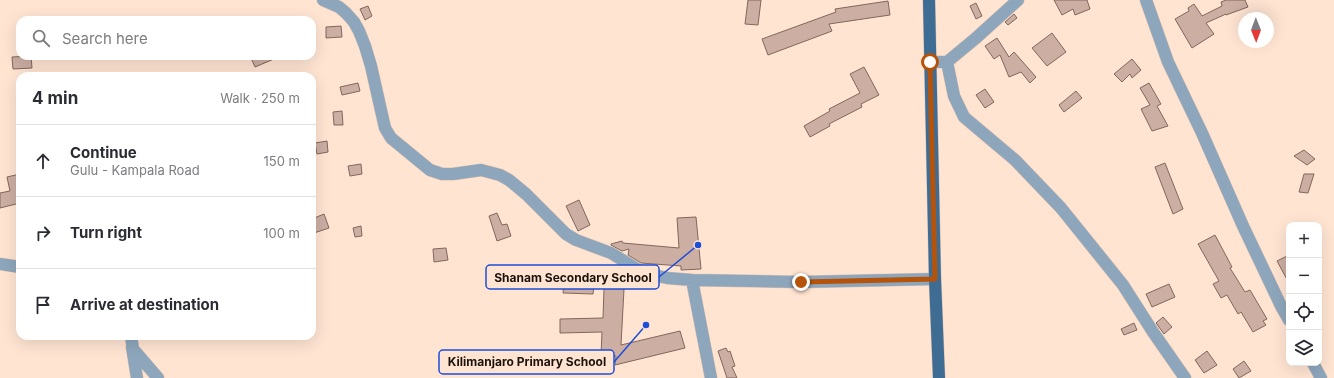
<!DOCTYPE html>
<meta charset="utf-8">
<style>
:root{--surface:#fff;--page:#f7f7f7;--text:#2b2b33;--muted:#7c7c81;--line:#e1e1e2}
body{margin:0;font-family:Inter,sans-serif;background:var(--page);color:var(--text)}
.controls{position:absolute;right:12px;bottom:12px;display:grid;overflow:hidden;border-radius:8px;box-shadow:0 4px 16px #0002}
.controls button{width:36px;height:36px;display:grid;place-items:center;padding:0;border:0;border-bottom:1px solid var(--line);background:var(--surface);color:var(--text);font:20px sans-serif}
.compass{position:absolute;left:1238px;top:12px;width:36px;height:36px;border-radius:50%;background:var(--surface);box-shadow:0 4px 16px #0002;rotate:179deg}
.stop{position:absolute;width:12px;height:12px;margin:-9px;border:3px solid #b45309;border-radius:50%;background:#fff}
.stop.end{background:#b45309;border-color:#fff;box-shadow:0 1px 4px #0008}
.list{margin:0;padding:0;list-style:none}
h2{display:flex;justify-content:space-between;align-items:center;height:52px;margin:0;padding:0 16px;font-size:17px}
h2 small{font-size:13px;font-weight:400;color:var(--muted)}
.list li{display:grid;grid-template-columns:26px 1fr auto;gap:12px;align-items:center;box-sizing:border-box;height:72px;padding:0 16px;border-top:1px solid var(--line)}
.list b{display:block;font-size:15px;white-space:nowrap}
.list p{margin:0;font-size:13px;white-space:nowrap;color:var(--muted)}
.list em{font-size:13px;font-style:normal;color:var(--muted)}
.icon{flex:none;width:22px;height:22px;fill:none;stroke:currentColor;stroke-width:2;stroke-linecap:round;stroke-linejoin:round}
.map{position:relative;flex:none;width:1334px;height:378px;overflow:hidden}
.search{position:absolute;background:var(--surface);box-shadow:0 4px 16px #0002;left:16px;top:16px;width:300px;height:44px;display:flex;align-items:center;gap:10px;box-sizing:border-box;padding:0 14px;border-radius:12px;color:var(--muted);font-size:15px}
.panel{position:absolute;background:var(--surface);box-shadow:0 4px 16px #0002;left:16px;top:72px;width:300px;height:268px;border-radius:12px}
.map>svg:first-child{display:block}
</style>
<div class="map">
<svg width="1334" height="378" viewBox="0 0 1334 378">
<rect width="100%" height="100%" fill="#ffe4d2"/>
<!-- building -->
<path fill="#ccaea3" stroke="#82675d" d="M748,0H761L758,25L745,24Z
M1054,0H1087L1090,9L1075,15L1073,9L1062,15Z
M1226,0H1245L1248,7L1226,15V14L1206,23L1214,34L1192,48L1175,19L1189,11L1188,8L1194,4L1202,16L1222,6L1221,2Z
M888,1L890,15L829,24L832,31L768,55L762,39L836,12L835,9Z
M976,3L982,16L976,19L970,6Z
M368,6L372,16L365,20L360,9Z
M1014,14L1017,18L1008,25L1005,22Z
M341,26L342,37L326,38V27Z
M1052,33L1066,52L1047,66L1032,48Z
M997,38L1009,57L1014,52L1036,77L1030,83L1021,72L1009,77L1000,55L994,59L985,46Z
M31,56L32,68L13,69L12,57Z
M256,56H281L255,67L251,58Z
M1132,59L1141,70L1132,78L1130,74L1122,82L1114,74Z
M864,67L879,95L861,104L862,107L829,124L830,126L810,137L804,126L830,111L829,109L860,93L850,74Z
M358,83L360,91L342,95L340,87Z
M1149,83L1161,104L1157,106L1168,126L1152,131L1141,109L1150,105L1140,88Z
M985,89L994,102L985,108L976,95Z
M1076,91L1082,98L1064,112L1059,105Z
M342,111L343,125H334L333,112Z
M327,141L328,152L317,154L315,143Z
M1304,150L1315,159L1307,165L1294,156Z
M1165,163L1183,209L1173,214L1155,167Z
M361,164L362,174L350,176L348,166Z
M20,174V203L0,208V193L10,191L7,177Z
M1304,174H1314L1308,193L1299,192Z
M579,200L590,225L578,231L566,206Z
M497,213L502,225L507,224L511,236L497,241L489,216Z
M324,214L329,228L314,233L312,228V219Z
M696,217L701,269L681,270V266L641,263L628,255L629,249L622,251L611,245V244L622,241L623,243L679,248L677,218Z
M361,226L362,236L355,237L353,228Z
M1215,235L1232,267L1230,268L1245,292L1250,290L1267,319L1263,321L1266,325L1253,332L1241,312L1238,314L1227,295L1221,298L1213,284L1219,281L1198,244Z
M446,248L448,260L434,262L433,249Z
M1289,255V283L1277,261Z
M588,266H596L593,294L563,293L564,283L587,284Z
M1169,284L1175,297L1152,307L1146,294Z
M604,288L624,289L621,345L680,331L685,348L615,365L616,356L601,355L602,332L560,333V319L603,318Z
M1163,317L1172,327L1164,334L1156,323Z
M1134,323L1137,330L1124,335L1121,329Z
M726,348L728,352L730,351L735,366L732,367L737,378H727L718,351Z
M1207,351L1217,365L1204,373L1195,360Z
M1244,361L1251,371L1239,378L1233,369Z"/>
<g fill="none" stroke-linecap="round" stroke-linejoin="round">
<!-- minor casing -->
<g stroke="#dbc2b2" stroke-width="13">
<path id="minor" d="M323,0L339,7L346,13L354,22L359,31L365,46L371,66L385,128L391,138L430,170L442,174H453L481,170L500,175L509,180L526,194L566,234L576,240L611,253L637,269L649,274L667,278L692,280L801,282L935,279
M1146,0L1168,62L1202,133L1243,226L1281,306L1289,320
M930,62H947L976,38L1018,0
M947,62L954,96L964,117L1015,160L1061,208L1123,285L1153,332L1185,378
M0,264L20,267
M692,280L711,378
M131,336L133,349L158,378
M132,347L137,378
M1313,363L1321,378"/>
</g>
<!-- major casing -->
<g stroke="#dbc2b2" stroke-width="13">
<path id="major" d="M929,0L935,279L939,378"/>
</g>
<!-- minor -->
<use href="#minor" stroke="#8ea6bc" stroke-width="12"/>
<!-- major -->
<use href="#major" stroke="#3f6c93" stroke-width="12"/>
</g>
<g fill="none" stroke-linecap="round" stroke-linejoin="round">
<!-- route -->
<path stroke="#b45309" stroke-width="5" d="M801,282L935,279L930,62"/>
</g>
<!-- callouts -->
<path fill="none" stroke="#1d4ed8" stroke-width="1.5" d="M698 245L659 277M646 325L614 362"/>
<g fill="#1d4ed8" stroke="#ffe4d2" stroke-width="1.5">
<circle cx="698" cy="245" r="4"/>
<circle cx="646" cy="325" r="4"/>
</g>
<g fill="#ffe4d2" stroke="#1d4ed8" stroke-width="1.5">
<rect x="486" y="265" width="173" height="24" rx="4"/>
<rect x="439" y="350" width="175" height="24" rx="4"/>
</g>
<g font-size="12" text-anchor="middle" font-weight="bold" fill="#1b120c">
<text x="573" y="282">Shanam Secondary School</text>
<text x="527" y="366">Kilimanjaro Primary School</text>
</g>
</svg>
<div class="controls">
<button>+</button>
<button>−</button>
<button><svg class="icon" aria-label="locate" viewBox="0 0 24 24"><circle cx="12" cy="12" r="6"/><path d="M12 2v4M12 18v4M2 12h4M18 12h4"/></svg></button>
<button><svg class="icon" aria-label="layers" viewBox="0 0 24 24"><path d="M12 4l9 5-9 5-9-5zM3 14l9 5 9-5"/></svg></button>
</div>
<svg class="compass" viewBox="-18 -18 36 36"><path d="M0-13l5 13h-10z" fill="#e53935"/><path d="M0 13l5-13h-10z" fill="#7c7c81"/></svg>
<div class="stop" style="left:930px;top:62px"></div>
<div class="stop end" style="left:801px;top:282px"></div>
<div class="search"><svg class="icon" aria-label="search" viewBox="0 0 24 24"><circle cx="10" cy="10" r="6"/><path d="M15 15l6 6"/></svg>Search here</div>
<section class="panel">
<h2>4 min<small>Walk · 250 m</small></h2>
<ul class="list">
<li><svg class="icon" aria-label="ahead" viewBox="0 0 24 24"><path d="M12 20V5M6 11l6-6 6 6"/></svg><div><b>Continue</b><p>Gulu - Kampala Road</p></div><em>150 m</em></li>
<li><svg class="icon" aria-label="right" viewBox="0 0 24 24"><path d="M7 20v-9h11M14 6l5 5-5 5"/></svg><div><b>Turn right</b></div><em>100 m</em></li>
<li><svg class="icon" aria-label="arrive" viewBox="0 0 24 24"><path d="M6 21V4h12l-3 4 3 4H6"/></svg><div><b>Arrive at destination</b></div></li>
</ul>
</section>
</div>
